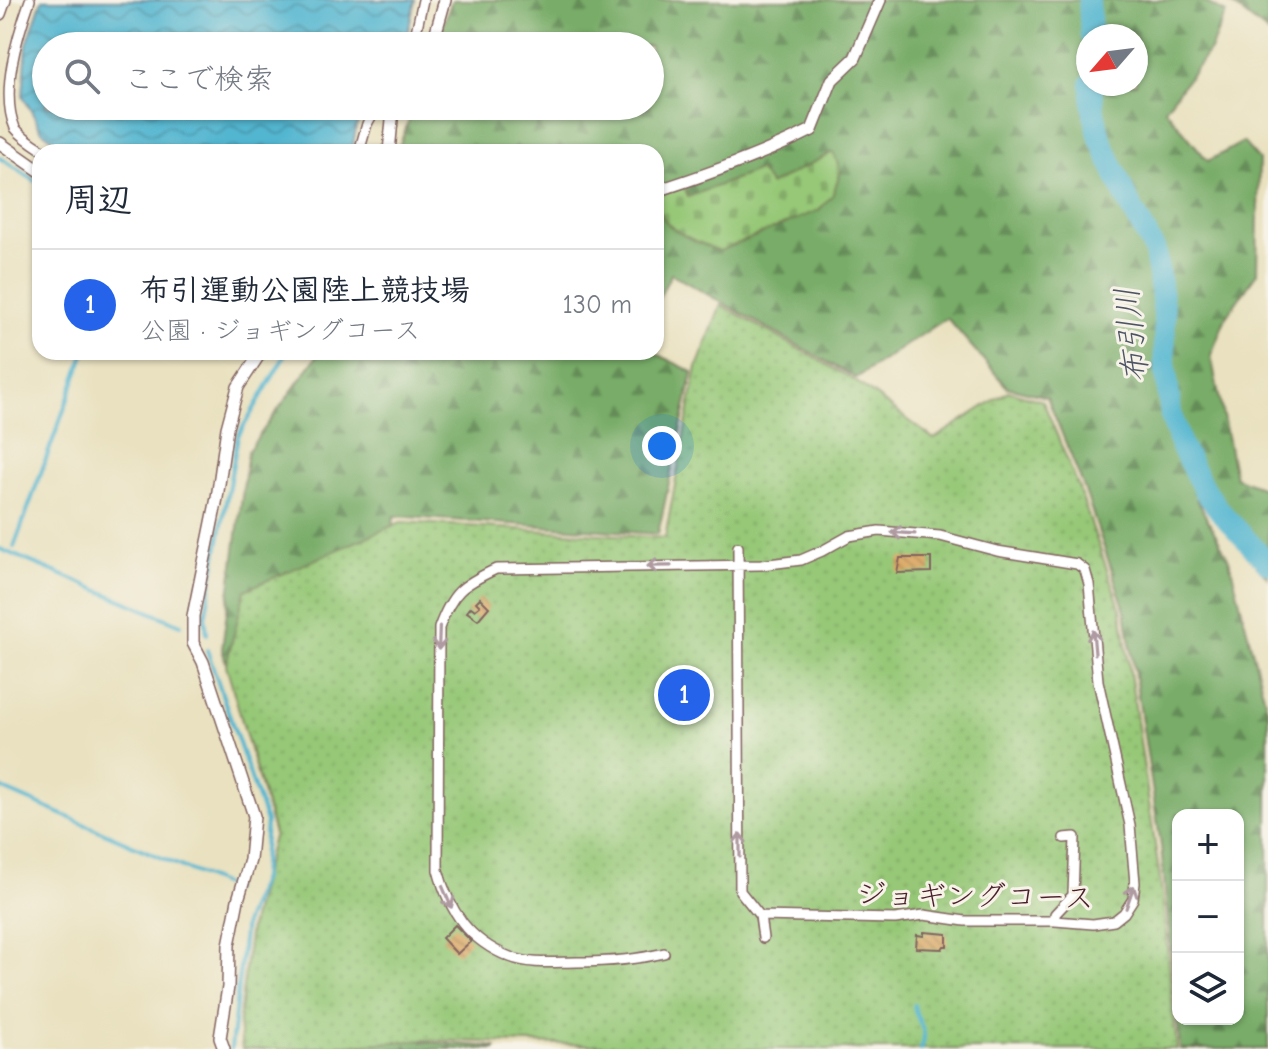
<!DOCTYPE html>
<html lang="ja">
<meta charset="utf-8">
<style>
:root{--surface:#fff;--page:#f6f6f7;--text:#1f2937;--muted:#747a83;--line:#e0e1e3;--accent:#2563eb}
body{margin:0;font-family:"Comic Neue","Klee One",sans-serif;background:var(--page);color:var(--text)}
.controls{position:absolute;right:24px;bottom:24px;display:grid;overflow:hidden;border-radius:16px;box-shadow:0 2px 6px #0004}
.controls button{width:72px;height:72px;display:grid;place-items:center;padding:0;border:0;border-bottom:2px solid var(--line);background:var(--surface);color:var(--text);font:40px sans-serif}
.compass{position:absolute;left:1076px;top:24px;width:72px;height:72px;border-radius:50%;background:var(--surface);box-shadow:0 2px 6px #0004;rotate:242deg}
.you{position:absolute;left:662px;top:446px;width:28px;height:28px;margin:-20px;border:6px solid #fff;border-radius:50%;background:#1a73e8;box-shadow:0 0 0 12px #1a73e833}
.badge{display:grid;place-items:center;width:52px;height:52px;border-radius:50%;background:var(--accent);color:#fff;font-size:26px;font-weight:700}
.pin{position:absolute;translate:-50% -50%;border:4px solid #fff;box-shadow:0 2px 8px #0006}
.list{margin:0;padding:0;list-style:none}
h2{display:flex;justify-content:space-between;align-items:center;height:104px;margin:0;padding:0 32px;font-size:34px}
h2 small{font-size:26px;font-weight:400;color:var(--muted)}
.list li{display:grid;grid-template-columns:52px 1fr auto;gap:24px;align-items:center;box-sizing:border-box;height:112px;padding:0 32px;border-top:2px solid var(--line)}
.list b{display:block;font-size:30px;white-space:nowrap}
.list p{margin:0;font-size:26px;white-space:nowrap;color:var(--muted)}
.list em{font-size:26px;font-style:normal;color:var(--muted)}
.icon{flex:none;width:44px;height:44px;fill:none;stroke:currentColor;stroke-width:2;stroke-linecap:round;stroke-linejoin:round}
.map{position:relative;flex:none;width:1268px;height:1049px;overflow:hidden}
.search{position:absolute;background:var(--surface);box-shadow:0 2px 6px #0004;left:32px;top:32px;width:632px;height:88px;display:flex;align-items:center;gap:20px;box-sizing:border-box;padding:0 28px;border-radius:44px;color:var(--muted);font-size:30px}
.panel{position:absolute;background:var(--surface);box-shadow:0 2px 6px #0004;left:32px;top:144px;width:632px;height:216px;border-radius:24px}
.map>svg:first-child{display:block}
</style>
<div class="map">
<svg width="1268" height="1049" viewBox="0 0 1268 1049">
<defs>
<pattern id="forest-firs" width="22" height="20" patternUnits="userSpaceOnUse" patternTransform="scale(2)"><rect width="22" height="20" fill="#78ac68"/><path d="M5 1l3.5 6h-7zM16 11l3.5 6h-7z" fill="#648b56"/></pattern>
<pattern id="cemetery-stones" width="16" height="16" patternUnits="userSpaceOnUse" patternTransform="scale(2)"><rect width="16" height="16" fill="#96c877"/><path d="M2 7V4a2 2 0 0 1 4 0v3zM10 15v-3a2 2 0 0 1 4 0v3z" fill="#83ab67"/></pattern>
<pattern id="park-dots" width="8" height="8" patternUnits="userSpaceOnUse" patternTransform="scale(2)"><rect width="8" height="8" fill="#96c877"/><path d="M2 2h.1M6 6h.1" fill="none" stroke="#83ab67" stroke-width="1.8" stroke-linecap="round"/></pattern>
<pattern id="water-waves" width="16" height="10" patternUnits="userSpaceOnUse" patternTransform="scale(2)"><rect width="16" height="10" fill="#52b6d0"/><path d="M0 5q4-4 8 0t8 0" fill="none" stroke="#4693a9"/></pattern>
<pattern id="building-back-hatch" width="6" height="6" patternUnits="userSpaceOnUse" patternTransform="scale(2)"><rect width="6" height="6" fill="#daa660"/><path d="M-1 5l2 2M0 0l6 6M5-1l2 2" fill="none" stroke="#b3874f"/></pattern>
</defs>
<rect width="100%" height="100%" fill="#f7f3e8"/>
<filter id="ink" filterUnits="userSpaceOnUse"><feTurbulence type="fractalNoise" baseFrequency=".0125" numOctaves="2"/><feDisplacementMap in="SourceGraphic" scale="16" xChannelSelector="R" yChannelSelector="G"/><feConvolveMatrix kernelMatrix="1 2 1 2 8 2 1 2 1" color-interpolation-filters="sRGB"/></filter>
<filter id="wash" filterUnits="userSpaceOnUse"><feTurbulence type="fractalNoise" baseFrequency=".006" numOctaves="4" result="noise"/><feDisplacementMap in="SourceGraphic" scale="32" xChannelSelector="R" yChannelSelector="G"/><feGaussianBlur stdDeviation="1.8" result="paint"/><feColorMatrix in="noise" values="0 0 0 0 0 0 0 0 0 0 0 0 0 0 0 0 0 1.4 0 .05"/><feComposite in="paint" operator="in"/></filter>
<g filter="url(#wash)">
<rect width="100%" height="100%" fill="#e9e1bf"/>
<!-- forest -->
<path fill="url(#forest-firs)" stroke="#61664a" stroke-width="2" fill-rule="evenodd" d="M452,0H1201L1226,13L1210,50L1165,109L1208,161L1243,142L1259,160L1257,273L1226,317L1211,355L1235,477L1268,490V578L1196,498L1229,559L1268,712V1049H1180L1161,846L1125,610L1083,485L1047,397L1007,387L947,318L856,378L671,274L656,304V152H397L414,106H650V46H436ZM1088,36H1136V84H1088ZM1178,815H1238V1019H1178Z
M1226,0H1268V33Z
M320,352H653L693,372L658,534L394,516L387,627L381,894L422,1042L496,1047V1049H258L274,834L222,649L248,451Z"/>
<!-- cemetery -->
<path fill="url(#cemetery-stones)" stroke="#707451" stroke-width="2" d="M833,152L841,171L832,196L819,210L720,251C693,240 657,230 656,196L683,185L688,197L759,170L770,185Z"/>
<!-- park -->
<path fill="url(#park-dots)" stroke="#707451" stroke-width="2" d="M721,305L854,380L934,439L1008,391L1043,401L1078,486L1121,610L1162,893L1177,1049H727L425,1040L286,1049H242L239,1022L250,928L274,833L226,665L245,590L401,522L665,538L697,367Z"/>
<!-- water -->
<path fill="url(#water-waves)" stroke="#4e6a7e" stroke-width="2" d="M42,0H415L405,46H46V106H365L356,127L352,152H72L42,131L23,96L27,44Z"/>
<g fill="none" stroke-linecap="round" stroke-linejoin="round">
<!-- stream -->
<path stroke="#52b6d0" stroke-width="4" d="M0,158L40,184
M14,547L85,352
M0,549L181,625
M207,634L205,617L238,436L287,352
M207,650L266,822L262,878L245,922L231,1049
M1,788L233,889
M914,1005C916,1023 930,1029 921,1049"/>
<!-- river -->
<path stroke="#52b6d0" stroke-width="22" d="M1089,0L1091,36
M1091,84L1094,113L1100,138L1125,195L1155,251L1164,312L1165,363L1171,415L1181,446L1205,491L1224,516L1268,563"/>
</g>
<g id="blocks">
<!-- building -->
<path fill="url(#building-back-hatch)" d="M900,558H931V572L897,573Z
M480,598L489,607L478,620L467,612L471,607L475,610L480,606L476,602Z
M455,925L471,941L457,954L442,938Z
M924,932L947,934V946H944L942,949L916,948L917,935L924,936Z"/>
</g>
</g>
<g filter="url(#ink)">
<use href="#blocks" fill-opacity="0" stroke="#82635f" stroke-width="2"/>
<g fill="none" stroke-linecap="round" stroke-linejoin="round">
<!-- pedestrian casing -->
<g stroke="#82635f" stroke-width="12">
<path id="pedestrian" d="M30,0C17,37 0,93 15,128C23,138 35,145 46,152
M413,46L423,0
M359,152L367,124L377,106
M738,547L740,891L760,916L763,938
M1055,921V914L1073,895L1075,837L1064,838
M664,953C635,960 607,962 577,962C556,962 530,965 510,957C469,941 449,911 438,870L439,628C452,592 462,585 496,569L761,565L801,560L822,551L849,536L879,531L940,536L997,551L1077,564L1085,570L1089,584L1098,681L1130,825L1135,883L1133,899L1124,913L1114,921L1093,924L1055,921H965L924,915L895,919L760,916"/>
</g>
<!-- minor casing -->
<g stroke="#82635f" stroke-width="14">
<path id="minor" d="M0,14L5,0
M432,46L445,0
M0,143L40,171
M389,152L393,109L396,106
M656,191C709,174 762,155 812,130L832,80L855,58L880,0
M224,1049L220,1038L228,987L229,945L238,900L250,860L254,816L203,662L193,643V616L217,498L227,428L238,387L261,352"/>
</g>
<!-- pedestrian -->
<use href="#pedestrian" stroke="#fff" stroke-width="9"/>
<!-- minor -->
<use href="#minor" stroke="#fff" stroke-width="11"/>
</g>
<!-- one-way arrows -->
<defs><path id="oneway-shaft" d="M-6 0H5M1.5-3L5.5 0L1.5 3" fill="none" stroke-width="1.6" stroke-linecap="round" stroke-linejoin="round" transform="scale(2)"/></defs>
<g stroke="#ae9aa0">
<use href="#oneway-shaft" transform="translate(903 533) rotate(-176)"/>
<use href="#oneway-shaft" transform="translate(659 566) rotate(179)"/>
<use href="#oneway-shaft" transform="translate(439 638) rotate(92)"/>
<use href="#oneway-shaft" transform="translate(1094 642) rotate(-95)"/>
<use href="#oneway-shaft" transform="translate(740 845) rotate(-90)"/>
<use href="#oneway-shaft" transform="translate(447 897) rotate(67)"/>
<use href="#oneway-shaft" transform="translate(1130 897) rotate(-71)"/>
</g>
</g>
<g text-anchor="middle" stroke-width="6" stroke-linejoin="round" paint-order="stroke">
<!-- street labels -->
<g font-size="30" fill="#4a1f2b" stroke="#f7f3e8">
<text transform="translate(975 896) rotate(1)" y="10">ジョギングコース</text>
</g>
<!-- water labels -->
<g font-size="32" font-style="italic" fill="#4d5465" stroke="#f7f3e8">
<text transform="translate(1131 335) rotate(-96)" y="11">布引川</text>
</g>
</g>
</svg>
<div class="controls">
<button>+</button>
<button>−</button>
<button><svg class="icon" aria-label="layers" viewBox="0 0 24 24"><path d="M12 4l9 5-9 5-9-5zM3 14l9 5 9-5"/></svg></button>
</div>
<svg class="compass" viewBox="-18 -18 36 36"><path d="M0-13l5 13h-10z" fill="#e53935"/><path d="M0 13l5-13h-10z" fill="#747a83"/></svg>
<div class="you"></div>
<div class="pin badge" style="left:684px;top:695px">1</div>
<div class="search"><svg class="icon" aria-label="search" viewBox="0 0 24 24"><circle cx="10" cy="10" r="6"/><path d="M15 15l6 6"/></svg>ここで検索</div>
<section class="panel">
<h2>周辺<small></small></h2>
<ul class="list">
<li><span class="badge">1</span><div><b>布引運動公園陸上競技場</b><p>公園 · ジョギングコース</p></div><em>130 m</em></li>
</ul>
</section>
</div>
